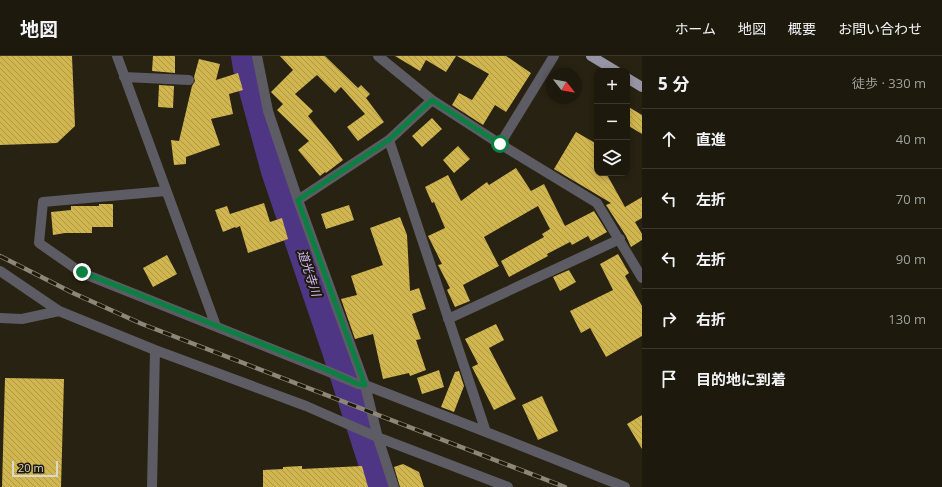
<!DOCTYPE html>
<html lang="ja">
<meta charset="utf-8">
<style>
:root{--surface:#1d1a0d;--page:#252316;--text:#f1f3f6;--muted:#a0a19d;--line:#3b382e}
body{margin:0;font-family:"Open Sans","Noto Sans JP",sans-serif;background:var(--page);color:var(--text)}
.controls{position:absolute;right:12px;top:12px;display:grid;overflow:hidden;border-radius:8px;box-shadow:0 2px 6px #0003}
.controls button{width:36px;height:36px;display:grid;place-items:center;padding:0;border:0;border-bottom:1px solid var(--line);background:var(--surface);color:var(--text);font:20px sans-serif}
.compass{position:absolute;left:546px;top:12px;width:36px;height:36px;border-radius:50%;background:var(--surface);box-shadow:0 2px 6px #0003;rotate:121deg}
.scale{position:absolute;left:12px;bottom:10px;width:46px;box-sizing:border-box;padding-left:4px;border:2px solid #dad7cb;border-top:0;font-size:11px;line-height:14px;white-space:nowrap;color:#dad7cb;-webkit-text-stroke:3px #1e1908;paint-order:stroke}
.stop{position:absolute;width:12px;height:12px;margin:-9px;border:3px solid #0b8043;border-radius:50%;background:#fff}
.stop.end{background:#0b8043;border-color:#fff;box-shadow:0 1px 4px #0008}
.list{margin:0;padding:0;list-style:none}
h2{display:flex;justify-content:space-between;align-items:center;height:52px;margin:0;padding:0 16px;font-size:17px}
h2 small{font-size:13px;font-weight:400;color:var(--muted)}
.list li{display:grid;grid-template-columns:26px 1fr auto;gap:12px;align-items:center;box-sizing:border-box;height:60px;padding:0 16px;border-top:1px solid var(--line)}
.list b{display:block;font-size:15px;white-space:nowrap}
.list em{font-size:13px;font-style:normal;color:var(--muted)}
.icon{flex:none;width:22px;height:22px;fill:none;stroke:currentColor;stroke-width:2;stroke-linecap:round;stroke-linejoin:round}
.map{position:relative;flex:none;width:642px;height:431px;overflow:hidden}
header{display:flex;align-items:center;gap:24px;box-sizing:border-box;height:56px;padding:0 20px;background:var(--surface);border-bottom:1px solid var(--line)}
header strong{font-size:19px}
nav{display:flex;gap:22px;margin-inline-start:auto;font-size:14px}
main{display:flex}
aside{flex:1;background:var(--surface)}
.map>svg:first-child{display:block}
</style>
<header>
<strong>地図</strong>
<nav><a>ホーム</a><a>地図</a><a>概要</a><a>お問い合わせ</a></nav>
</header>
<main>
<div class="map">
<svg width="642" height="431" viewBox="0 0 642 431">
<defs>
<pattern id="building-back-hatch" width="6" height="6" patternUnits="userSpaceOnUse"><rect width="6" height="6" fill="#d1b54e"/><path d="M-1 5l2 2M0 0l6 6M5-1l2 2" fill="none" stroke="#ad984a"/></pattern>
</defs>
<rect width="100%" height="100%" fill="#272211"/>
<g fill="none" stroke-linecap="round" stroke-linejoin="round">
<!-- river -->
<path stroke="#4f3684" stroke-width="28" d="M245,0L247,12L275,115L336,295L380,431"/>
</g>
<!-- building -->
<path fill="url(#building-back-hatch)" d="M0,0H72L75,70L57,87L0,89Z
M153,0H175V17L152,15Z
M280,0H325L358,32L361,29L370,38L366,42L384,66L358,85L347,71L365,58L341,31L335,37L317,19L295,38L313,55L308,60L332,89L343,104L326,117L325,116L320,120L298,94L309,85L277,54L283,48L271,36L293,14Z
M395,0H456L446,16L426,4L420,15Z
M457,0H506L531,17L506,56L495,49L483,69L452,49L459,37L472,44L489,18Z
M199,3L220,8L216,24L238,17L243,34L229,38L233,58L211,63L220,89L186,101V108L174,109L171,84L179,85L192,30L195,25L194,21Z
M159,29L174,30L173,52L158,51Z
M627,50L642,59V78L627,69Z
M432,62L442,73L422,91L412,80Z
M576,76L597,88V117H606L625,151L642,141V162L635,166L642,178V184L631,191L626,180L606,149L611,147L554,113Z
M458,90L470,103L454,117L443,104Z
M516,112L531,135L544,128L565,170L594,155L607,176L591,185L588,180L572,189L570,186L547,198L548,200L509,221L501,205L544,181L542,178L550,173L538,150L484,181L499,210L463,229L470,245L455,251L447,234L450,232L438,209L442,208L428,180L445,172L434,146L432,147L425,131L448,119L461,145L487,126L489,129Z
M264,147L270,166L282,162L288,183L248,197L240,170L236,172L235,171L223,176L215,154L227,150L230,158Z
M99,148H113V171H92V177H65L53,179L51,156L71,154V150H99Z
M349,149L354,164L326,173L321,158Z
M400,161L407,179L410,235L419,232L426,253L412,258L421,283L416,284L426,314L410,320L409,317L383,323L373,278L355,283L341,243L357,239L351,220L383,209L370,172Z
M618,198L629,217L625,220L642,250V280L606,301L590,272L581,277L570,255L613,234L600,208Z
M167,199L177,218L153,231L143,212Z
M569,214L576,226L560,235L553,221Z
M496,268L504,284L489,292L516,343L494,354L472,311L478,308L465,283Z
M439,314L444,331L422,338L417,322Z
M459,315L464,330L454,356L441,351L455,316Z
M5,322L64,323L61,431H2Z
M542,340L558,375L538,384L522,349Z
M642,359V393L627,368Z
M403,408L419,416L424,431H400L394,411Z
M302,410V413L362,410L368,431H263V414L283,413V411Z"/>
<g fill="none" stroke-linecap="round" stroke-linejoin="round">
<!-- street -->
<path stroke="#5d5b64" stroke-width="10" d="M117,0L216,270
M257,0L268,55L298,144L365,329L378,382L394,431
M378,0L432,44L500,88L597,147L642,222
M124,21L189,24
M389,84L486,376L625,431
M500,88L554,0
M166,135L43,146L39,187L82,217L327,315L358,328L365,329L486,376
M298,144L389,84L432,44
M0,215L59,255L155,294L306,350L377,381L508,431
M0,262L22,263L59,255
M448,263L620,183
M152,431L155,294"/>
<!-- primary -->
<path stroke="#9794a5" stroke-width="10" d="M591,0L616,15
M627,22L642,31"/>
<!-- rail casing -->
<g stroke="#8b8779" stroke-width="4.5">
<path id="rail" d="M0,200L73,237L142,268L565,431"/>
</g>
<!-- rail -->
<use href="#rail" stroke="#1e1908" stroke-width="3" stroke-dasharray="9" stroke-linecap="butt"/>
</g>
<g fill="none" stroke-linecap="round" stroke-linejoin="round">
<!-- route -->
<path stroke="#0b8043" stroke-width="5" d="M82,216L327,314L358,328L365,329L298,144L389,84L432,44L500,88"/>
</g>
<g text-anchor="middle" stroke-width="4" stroke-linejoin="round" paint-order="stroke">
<!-- water labels -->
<g font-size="12" font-style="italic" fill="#ccbcff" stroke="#1e1908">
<text transform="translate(309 217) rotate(72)" y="4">道光寺川</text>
</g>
</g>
</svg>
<div class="controls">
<button>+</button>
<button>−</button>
<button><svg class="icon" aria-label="layers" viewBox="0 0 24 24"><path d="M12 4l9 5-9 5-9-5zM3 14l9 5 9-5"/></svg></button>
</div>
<svg class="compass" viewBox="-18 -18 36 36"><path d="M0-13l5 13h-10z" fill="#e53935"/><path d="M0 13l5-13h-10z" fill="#a0a19d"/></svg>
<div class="scale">20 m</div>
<div class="stop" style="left:500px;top:88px"></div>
<div class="stop end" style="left:82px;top:216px"></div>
</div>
<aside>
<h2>5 分<small>徒歩 · 330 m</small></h2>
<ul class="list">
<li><svg class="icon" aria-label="ahead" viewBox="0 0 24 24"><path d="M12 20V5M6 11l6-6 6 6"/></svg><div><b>直進</b></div><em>40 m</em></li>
<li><svg class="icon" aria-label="left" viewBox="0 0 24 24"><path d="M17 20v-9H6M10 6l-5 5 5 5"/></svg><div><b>左折</b></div><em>70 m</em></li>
<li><svg class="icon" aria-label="left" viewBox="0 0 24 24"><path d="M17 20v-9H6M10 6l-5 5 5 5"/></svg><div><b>左折</b></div><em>90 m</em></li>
<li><svg class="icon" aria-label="right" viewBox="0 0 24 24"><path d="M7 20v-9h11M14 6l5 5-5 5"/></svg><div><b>右折</b></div><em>130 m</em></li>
<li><svg class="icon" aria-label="arrive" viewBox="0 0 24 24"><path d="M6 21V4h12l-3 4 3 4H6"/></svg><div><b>目的地に到着</b></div></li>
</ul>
</aside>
</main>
